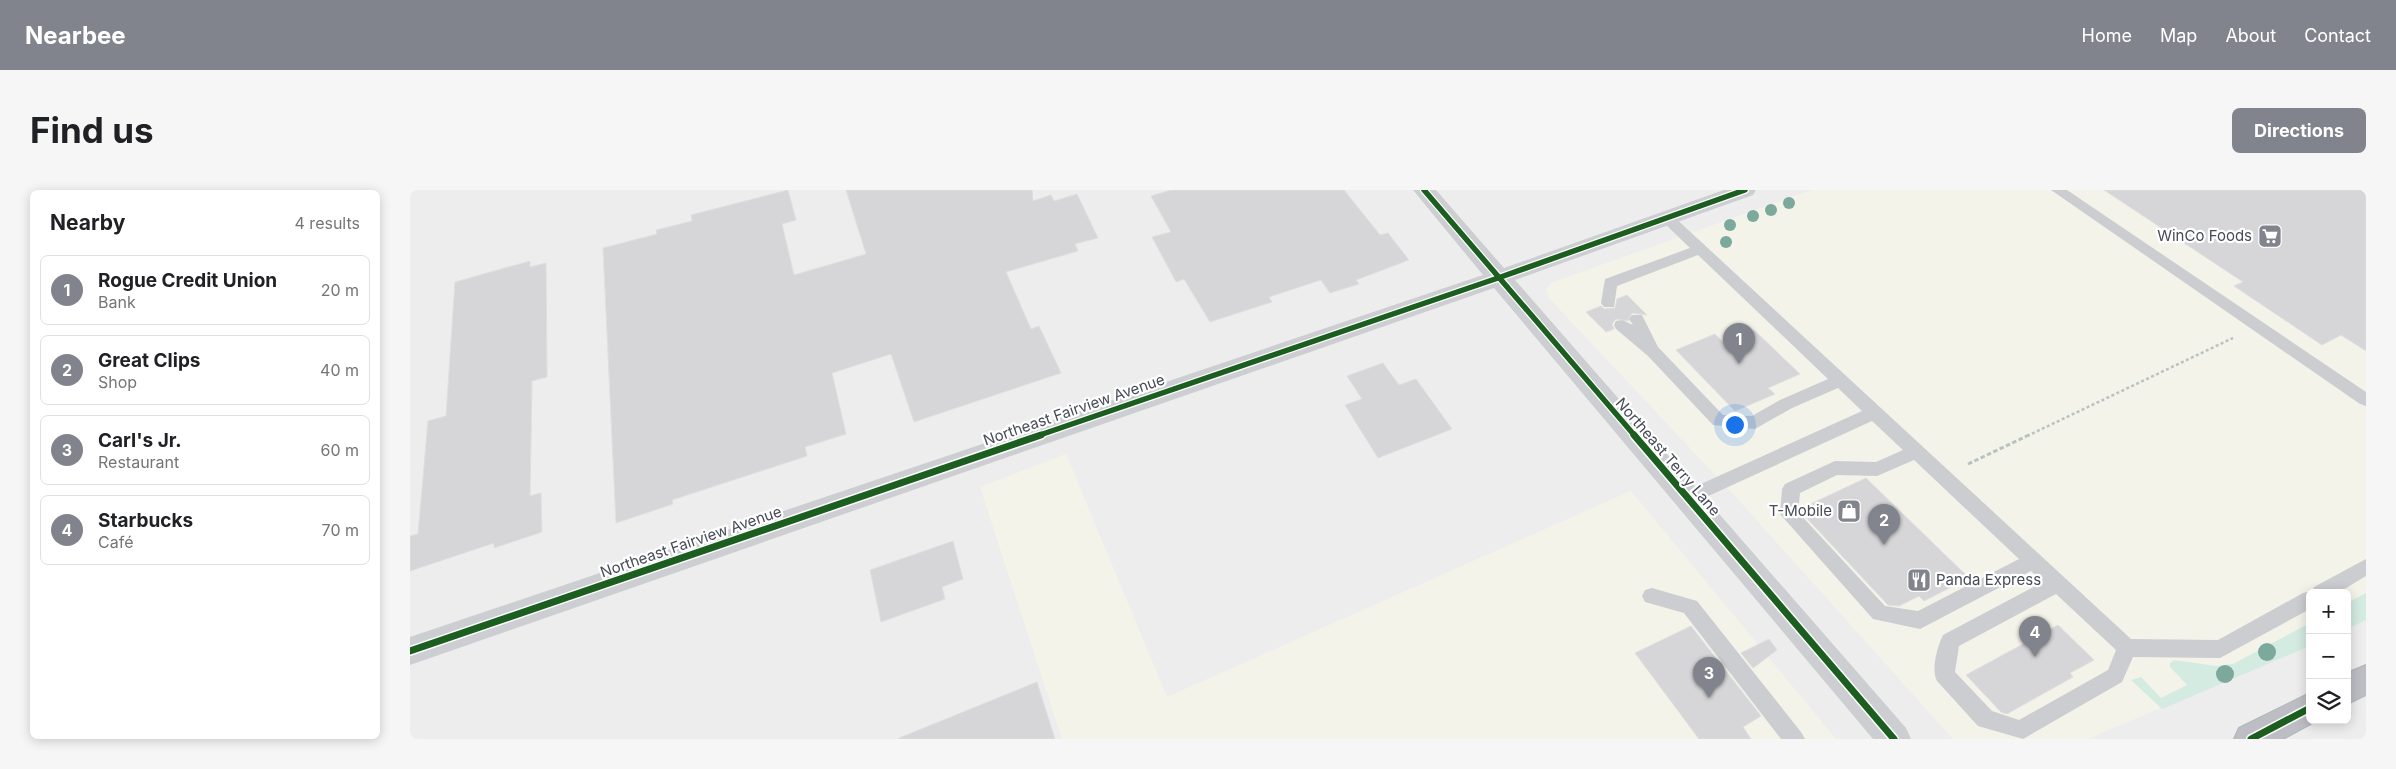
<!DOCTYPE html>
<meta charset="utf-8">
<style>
:root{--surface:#fff;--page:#f6f6f6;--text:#202124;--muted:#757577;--line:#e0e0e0;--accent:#81848c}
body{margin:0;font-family:Inter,sans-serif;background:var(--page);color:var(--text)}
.controls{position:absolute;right:15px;bottom:15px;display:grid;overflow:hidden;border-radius:8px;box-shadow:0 2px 12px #0003}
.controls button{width:45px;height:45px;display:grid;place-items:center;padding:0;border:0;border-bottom:1px solid var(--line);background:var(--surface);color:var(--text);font:25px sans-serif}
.you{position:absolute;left:1324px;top:234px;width:18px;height:18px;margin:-12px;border:4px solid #fff;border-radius:50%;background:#1a73e8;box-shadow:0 0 0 8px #1a73e833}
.badge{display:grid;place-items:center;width:32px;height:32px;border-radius:50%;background:var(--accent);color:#fff;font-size:16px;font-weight:700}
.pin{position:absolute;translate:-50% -41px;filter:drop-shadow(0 1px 2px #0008)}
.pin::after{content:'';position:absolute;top:26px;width:18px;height:15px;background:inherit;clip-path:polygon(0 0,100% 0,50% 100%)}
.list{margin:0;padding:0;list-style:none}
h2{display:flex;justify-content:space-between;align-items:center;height:65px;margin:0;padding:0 20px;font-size:21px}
h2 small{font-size:16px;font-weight:400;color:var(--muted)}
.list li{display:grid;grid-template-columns:32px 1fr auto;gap:15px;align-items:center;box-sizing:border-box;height:70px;margin:0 10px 10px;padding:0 10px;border:1px solid var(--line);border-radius:8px}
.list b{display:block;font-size:19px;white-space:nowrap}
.list p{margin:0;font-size:16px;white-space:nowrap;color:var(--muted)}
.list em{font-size:16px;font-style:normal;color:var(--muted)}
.icon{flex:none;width:28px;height:28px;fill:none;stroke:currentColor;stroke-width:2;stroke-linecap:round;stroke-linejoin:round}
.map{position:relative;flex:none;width:1956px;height:549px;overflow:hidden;border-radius:8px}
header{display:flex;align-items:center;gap:30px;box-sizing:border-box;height:70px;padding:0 25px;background:var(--accent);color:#fff}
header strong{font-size:24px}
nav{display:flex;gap:28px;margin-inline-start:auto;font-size:18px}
.intro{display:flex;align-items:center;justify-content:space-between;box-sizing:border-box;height:120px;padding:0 30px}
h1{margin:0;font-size:35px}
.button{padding:12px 22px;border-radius:8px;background:var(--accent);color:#fff;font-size:18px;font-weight:700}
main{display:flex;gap:30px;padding:0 30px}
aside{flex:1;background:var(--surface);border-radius:8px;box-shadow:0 2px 12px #0003}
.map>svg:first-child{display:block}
</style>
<header>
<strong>Nearbee</strong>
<nav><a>Home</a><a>Map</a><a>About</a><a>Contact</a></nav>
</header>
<div class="intro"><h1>Find us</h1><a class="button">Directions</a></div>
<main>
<aside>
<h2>Nearby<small>4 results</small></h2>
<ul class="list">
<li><span class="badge">1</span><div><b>Rogue Credit Union</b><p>Bank</p></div><em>20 m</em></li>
<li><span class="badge">2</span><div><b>Great Clips</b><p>Shop</p></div><em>40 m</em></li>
<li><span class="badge">3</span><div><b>Carl's Jr.</b><p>Restaurant</p></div><em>60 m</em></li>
<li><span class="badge">4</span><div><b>Starbucks</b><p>Café</p></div><em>70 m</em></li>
</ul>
</aside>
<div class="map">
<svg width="1956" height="549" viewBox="0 0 1956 549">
<rect width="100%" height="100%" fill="#eeeded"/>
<!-- commercial -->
<path fill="#f4f3e9" d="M1402,0H1956V428L1937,438V403H1900V454L1678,549H1543L1324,305L1139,108L1136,99L1143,92Z
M656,264L757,507L1221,301L1426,549H652L570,297Z"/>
<!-- green -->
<path fill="#d3ebe1" d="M1956,403V430L1937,439V413Z
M1900,433V456L1752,519L1721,490L1731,487L1751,508L1777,495L1760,477V473L1764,470L1806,476L1823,474Z"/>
<!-- building -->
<path fill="#d6d6d9" stroke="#dfdfe0" d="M378,0L386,30L372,34L384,85L456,64L436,0H622L623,11L641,5L644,11L667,4L688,48L665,54L668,61L596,82L621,139L629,136L651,183L504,232L481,164L422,183L436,244L395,257L397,266L262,310L263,314L206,333L193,58L247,44L246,40L282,31L281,25Z
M761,0H934L970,45L978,43L999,70L946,90L949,94L920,103L911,90L859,107L862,112L800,132L774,89L766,92L742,47L761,42L741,6Z
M1694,0H1956V161L1931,145L1912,155L1824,96L1833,92Z
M120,71V77L136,73L137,187L122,191L120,306L131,303L132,342L84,358V353L0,381V346L8,344L18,231L36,226L45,92Z
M1217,105L1237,125L1222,123L1218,131L1206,129L1202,134L1204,139L1196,142L1176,122L1191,116L1194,119L1205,118L1207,109Z
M1344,140L1390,184L1358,198L1365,204L1325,221L1266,160L1305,144L1314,153Z
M973,173L989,195L1006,189L1042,239L968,268L935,215L952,209L937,186Z
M1456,288L1559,388L1514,411L1509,406L1489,416L1478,415L1390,321V319Z
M543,351L553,389L532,397L535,409L471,432L460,380Z
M1648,435L1684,470L1660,483L1663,487L1597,524L1591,522L1556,485Z
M1281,436L1351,526L1333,537L1341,549H1289L1225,463Z
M1359,449L1367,460L1343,478L1331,463Z
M627,492L645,549H489V548Z"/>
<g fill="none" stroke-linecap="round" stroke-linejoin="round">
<!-- highway casing -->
<g stroke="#b3b5bc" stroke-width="2">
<path id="highway" d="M1956,475V505L1937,514V483Z
M1900,503V530H1908L1873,549H1824L1829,538Z"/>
</g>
<!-- path-far1 -->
<path stroke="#b8c2c2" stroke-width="2.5" stroke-dasharray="3 2.5" stroke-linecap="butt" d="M1617,246L1823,148"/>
<!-- path -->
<path stroke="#b8c2c2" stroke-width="3" stroke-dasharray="4.5 2.5" stroke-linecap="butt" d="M1558,274L1619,245"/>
<!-- lane -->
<path fill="#cbcdd0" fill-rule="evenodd" d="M1641,0H1657L1956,202V216L1950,214Z
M1257,24L1262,25L1721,449L1808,450L1893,403L1902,401L1904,397L1956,369V386L1928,403H1900V419L1810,468L1723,467L1712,492L1613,549L1568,536L1527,491C1521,480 1527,457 1533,445L1633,392L1621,381L1510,439L1463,429L1370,324L1372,299L1375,294L1425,271L1466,272L1493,260L1462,231L1283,313L1277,315L1271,313L1268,308L1271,303L1452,221L1428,198L1382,218L1345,239L1303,235L1238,166L1206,139L1204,135L1206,131L1212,130L1223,135L1219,129L1222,125H1232L1248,157L1313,225L1342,226L1370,210L1418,189L1288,65L1207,96L1204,117H1194L1191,113L1195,89L1280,58L1252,31L1250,28ZM1504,270L1609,369L1508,421L1475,416L1388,322L1390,303L1427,285L1467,286ZM1646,404L1706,460L1698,480L1609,530L1582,521L1545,482L1549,456Z
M1242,398L1287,411L1391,542L1395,549H1371L1274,423L1235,412L1232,406L1235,400Z"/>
<!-- secondary -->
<path fill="#ccced1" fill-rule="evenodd" d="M1003,0H1026L1094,78L1314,0H1346L1343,5L1105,90L1496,538L1501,549H1463L1084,98L0,475V447L1073,85Z"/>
<!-- highway -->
<use href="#highway" fill="#bcbec4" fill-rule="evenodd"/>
<!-- cycleway-far1 casing -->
<g stroke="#fff" stroke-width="8">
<path id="cycleway-far1" d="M1014,0L1225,246
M627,246L1088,88L1335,0"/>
</g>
<!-- cycleway casing -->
<g stroke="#fff" stroke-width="10">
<path id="cycleway" d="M1224,245L1484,549
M0,461L631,245
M1841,549L1900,518"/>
</g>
<!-- cycleway-far1 -->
<use href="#cycleway-far1" stroke="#1b5e20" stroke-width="5.5"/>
<!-- cycleway -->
<use href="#cycleway" stroke="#1b5e20" stroke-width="7"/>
</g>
<!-- trees -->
<g fill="#7ca99c">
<circle cx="1379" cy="13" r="6"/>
<circle cx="1361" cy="20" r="6"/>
<circle cx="1343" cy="26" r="6"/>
<circle cx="1320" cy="35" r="6"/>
<circle cx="1316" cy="52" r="6"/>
<circle cx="1857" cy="462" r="9"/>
<circle cx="1815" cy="484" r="9"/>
</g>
<!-- icons -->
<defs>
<g id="supermarket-square" transform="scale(1.25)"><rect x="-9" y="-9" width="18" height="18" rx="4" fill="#81848c" stroke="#fff"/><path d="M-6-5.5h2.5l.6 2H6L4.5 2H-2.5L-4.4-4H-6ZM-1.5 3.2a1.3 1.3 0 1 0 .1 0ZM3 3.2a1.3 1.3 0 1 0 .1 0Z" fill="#fff"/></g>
<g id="shop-square" transform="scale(1.25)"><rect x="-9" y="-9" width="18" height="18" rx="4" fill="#81848c" stroke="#fff"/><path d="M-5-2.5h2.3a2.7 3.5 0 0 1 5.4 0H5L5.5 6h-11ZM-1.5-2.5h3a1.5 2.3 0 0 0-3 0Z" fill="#fff"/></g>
<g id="restaurant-square" transform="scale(1.25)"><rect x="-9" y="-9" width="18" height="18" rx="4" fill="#81848c" stroke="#fff"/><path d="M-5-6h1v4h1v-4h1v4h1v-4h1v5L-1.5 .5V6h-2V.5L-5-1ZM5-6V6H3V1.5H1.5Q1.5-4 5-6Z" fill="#fff"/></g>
</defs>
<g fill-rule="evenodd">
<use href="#supermarket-square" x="1860" y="46"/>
<use href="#shop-square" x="1439" y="321"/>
<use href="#restaurant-square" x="1509" y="390"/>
</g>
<g text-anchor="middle" stroke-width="4.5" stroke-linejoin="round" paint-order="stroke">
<!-- poi labels -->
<g font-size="15" fill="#464b57" stroke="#fff" text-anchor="end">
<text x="1842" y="51">WinCo Foods</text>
<text x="1422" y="326">T-Mobile</text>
<text x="1526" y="395" text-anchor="start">Panda Express</text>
</g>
<!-- street labels -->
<g font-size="15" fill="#464b57" stroke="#fff">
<text transform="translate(664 220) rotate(-19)" y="5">Northeast Fairview Avenue</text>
<text transform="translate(1258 267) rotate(49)" y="5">Northeast Terry Lane</text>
<text transform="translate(281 352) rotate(-19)" y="5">Northeast Fairview Avenue</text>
</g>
</g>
</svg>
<div class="controls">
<button>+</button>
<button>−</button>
<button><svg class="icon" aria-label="layers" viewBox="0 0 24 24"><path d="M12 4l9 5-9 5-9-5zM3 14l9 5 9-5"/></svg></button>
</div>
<div class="you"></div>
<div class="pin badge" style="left:1329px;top:174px">1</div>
<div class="pin badge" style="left:1474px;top:355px">2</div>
<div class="pin badge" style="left:1299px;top:508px">3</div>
<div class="pin badge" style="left:1625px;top:467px">4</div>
</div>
</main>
